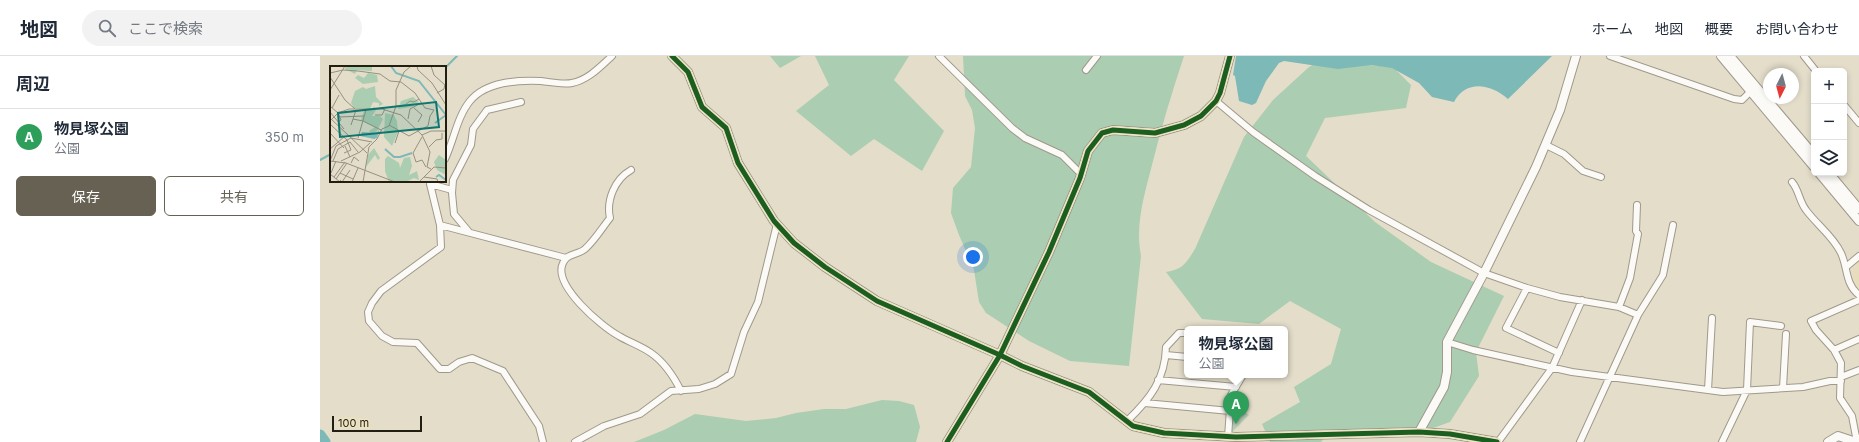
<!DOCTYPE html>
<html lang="ja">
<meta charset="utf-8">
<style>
:root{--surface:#fff;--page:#f2f2f3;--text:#1f2937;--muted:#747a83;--line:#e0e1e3;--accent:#666152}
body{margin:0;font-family:Inter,"Noto Sans JP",sans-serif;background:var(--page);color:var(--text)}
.controls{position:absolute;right:12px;top:12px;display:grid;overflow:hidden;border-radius:6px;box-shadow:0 2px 6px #0003}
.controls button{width:36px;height:36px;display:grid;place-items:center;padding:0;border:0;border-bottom:1px solid var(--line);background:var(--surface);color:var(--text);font:20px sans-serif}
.compass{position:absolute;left:1443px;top:12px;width:36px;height:36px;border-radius:50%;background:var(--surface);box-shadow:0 2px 6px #0003;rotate:186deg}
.scale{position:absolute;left:12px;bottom:10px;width:90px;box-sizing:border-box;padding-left:4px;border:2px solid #221e11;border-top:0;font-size:11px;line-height:14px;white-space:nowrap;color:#221e11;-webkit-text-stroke:3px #eee3c0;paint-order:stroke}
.you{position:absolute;left:653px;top:201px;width:14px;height:14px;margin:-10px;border:3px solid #fff;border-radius:50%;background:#1a73e8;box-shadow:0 0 0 6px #1a73e833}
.badge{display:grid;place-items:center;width:26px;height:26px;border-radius:50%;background:var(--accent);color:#fff;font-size:13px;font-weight:700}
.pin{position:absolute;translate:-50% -33px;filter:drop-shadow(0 1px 2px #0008)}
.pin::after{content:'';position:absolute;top:21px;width:14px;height:12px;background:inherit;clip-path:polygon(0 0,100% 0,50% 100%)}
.popup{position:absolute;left:864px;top:270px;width:104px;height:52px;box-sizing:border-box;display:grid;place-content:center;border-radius:6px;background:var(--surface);filter:drop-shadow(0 1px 3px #0005);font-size:13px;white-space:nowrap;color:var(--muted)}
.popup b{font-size:15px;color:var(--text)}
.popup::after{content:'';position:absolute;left:50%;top:100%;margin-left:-8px;border:8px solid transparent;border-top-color:var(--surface)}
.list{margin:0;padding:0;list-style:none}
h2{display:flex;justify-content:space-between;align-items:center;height:52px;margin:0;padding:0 16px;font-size:17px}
h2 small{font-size:13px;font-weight:400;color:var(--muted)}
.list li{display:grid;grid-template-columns:26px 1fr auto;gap:12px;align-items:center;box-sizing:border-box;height:56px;padding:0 16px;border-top:1px solid var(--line)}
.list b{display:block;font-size:15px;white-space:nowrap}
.list p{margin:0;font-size:13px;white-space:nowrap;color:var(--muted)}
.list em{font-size:13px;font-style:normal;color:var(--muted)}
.actions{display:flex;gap:8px;padding:12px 16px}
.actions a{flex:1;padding:9px 0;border:1px solid var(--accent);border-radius:6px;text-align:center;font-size:14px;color:var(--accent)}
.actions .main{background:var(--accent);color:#fff}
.icon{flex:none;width:22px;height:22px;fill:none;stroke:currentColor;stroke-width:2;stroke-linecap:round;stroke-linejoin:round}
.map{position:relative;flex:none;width:1539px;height:386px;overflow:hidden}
header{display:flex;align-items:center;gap:24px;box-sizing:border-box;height:56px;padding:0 20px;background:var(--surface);border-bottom:1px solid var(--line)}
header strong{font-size:19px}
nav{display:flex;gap:22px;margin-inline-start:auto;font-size:14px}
.search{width:280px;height:36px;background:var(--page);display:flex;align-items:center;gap:10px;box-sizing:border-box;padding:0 14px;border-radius:22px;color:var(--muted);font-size:15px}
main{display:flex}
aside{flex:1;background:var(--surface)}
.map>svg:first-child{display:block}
</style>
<header>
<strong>地図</strong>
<div class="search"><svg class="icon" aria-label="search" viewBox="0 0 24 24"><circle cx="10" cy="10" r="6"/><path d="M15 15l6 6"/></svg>ここで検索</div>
<nav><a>ホーム</a><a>地図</a><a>概要</a><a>お問い合わせ</a></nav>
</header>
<main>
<aside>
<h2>周辺<small></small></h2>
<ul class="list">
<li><span class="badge" style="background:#2e9e5b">A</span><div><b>物見塚公園</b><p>公園</p></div><em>350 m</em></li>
</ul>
<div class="actions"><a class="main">保存</a><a>共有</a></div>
</aside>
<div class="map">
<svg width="1539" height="386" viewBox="0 0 1539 386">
<rect width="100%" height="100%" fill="#e4ddca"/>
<!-- built -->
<path fill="#e7dcbc" d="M1539,204V232L1534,225L1533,215Z"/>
<!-- green -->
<path fill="#b6d0b7" d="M914,348L929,359L912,376Z"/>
<!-- forest -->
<path fill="#abcdb1" d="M450,0H481L460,12Z
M495,0H589L574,24L624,75L602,115L554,83L531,100L476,55L509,29Z
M643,0H864C852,36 841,72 832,109C824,140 815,169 821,200L809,310L750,305L709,285L666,257L659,246L654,214L639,179L631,157L633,132L651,111L655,72L652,54L645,40Z
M1000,5L1073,11L1091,29L1086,52L1005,62L986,100L1055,166L1111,206L1184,240L1156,296L1159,320L1130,366L1088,381L1009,377L1001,386H950L942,368L980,346L974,331L1011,308L1021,273L970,245L939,268L882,263L846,216C864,213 866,207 875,193L924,81L953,44L989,11Z
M562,344L579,345L594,349L600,371L596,386H314L344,374L375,358L426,365L456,362L476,357L504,353H526Z"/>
<!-- water -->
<path fill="#7db9b6" d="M916,0H1232L1188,43C1171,28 1146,23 1134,46L1112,41L1099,27L1072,12L1051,9L1018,13L964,5L959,7L946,25L936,47L932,49L919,45L915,20L913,19Z"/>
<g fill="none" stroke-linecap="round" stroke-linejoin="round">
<!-- stream -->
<path stroke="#7db9b6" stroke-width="2" d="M125,12L137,0
M0,104L11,98"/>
<!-- river -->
<path stroke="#7db9b6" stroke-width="11" d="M0,379L5,386"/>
<!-- minor casing -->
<g stroke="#9f998b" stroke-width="8">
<path id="minor" d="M619,0L692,72L705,82L742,99L761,118
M1290,0L1414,43L1422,44L1431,35
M1484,0L1496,15
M766,14L777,0
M896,45L933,76L995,120L1049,154L1164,217L1207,232L1240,241L1299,251L1318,259
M1524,49L1539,67
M1226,89L1244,98L1263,115L1281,121
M125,103C134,84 137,61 150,45C166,25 198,24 221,25C231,26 242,29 252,27C268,24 280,11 292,0
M311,114C295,123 286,144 290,162C282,172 275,184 265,193C258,199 247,197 243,207C232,229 282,271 299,280C309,286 321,290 331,297C344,306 354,321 361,335
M112,125L110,128L120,169L121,191L61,235L52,247L48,256L49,265L62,280L73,286L97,287L120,313H129L139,306L152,302L183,315L219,370L223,386
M1472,126C1479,134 1479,145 1486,154C1497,169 1513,180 1521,197C1528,212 1525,228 1539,239
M110,128L132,134
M120,169L246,202
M149,176L134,158L132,137L133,124L151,89L153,73L167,54L201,46
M1526,211L1539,200
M1207,232L1186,272L1239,297
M1299,251L1310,222L1318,178L1316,175L1317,149
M1127,286L1153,294L1252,316L1403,336L1483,331L1510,325H1521
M1514,294L1539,283
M846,299L867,301
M1521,321L1539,314
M838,324L916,331
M1463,332L1466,278
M1388,334L1392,262
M825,347L910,355
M807,365C830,343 845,324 846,291L859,277H867
M908,381L911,339L923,319
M255,386L284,370L320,358L351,335L379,333L395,328L411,318L424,276L438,246L457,168
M1178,386L1232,312L1262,244
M1260,386L1318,259L1343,219L1353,169
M1402,386L1427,334L1430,266L1461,270
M1537,386L1532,360L1520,342L1521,307L1514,294L1496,274L1491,265L1539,244"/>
</g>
<!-- tertiary casing -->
<g stroke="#9f998b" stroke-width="10">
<path id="tertiary" d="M352,0L368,16L382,51L406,72L418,107L454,165L474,187L505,211L557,245L680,299L702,310L769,336L813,370L844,377L916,381L1099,376L1130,378L1177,386
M1401,0L1494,111
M1410,0L1494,99
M1499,117L1539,165
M1509,117L1539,153
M1099,376L1124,331L1127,316V286L1164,217L1216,111L1240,54L1256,0
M627,386L680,299L729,196L760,122L768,95L782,77L793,74L835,77L864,69L881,60L896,45L900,37L910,0
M1508,386L1518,380L1536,386L1539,383"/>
</g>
<!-- minor -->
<use href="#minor" stroke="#fbfaf7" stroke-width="6"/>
<!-- tertiary -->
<use href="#tertiary" stroke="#fbfaf7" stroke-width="8"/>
<!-- cycleway casing -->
<g stroke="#eee3c0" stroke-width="8">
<path id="cycleway" d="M352,0L368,16L382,51L406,72L418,107L454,165L474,187L505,211L557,245L680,299L702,310L769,336L813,370L844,377L916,381L1099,376L1130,378L1177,386
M627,386L680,299L729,196L760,122L768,95L782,77L793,74L835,77L864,69L881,60L896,45L900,37L910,0"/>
</g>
<!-- cycleway -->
<use href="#cycleway" stroke="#1b5e20" stroke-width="5"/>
</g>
<!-- overview -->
<g transform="translate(10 10)">
<rect width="116" height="116" fill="#e4ddca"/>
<path d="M16,0H42V5L27,4L25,8L15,3ZM38,7L47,9L48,16L33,18L25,12L28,9L34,12ZM45,20L46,31L53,38L49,40V37L43,36L40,43L24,42L21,37L25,25L33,21L36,23ZM83,31L89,36L82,41L68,43L71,35ZM44,40L46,44L42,50H50L53,53L47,65L41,68L39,65L45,61L31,54L34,45L42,44ZM55,47L64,49L67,55L68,66L62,80L54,71ZM44,82L50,92L48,94L45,89L36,101L38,89ZM109,89L116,94V109L107,104L104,96ZM58,90L69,97L70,102L74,92L80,91L82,100L79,109L87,105L89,114L84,112L76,116H59L55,105V93Z" fill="#abcdb1"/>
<path d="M49,64L47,72L44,73L30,70L32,66L47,67Z" fill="#7db9b6"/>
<path fill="none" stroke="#7db9b6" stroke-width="2" d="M61,0L66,7L89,15L116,49M105,57L116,49M55,83L64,91H70L82,87M106,111L109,109L116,114"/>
<path fill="none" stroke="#969180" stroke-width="1" d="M87,0L88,4L102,17L116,39M101,0L104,9L116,20M0,7L13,4L28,5L50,8L60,15L71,16L85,27L95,42L104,44L100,50L98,60L88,65M0,11L15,34L25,43M0,24L15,0M107,27L114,23L115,18M0,40L8,47L11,54L8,56M66,40L75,39L80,35L84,36L89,33M2,42L9,29M84,42L92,49L88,56M0,46L14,63M45,49H52L55,43M9,51L34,50M0,52L37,87M23,53L33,55L51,64M78,53L80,43L91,37M0,55L8,47L19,43H52L71,49L92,69L100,86L97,101L101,103M0,58L17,74L21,84L14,87M21,59L26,44M59,59L79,70L88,65M0,67L14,82M92,69L101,65H116M92,71L83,87L86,96L92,94L96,101M28,72L36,44M42,76L21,72L6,80L0,95L16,97L65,116M65,77L69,65M15,80L20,91M99,81L106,74L112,73V67M0,83L14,71M3,95L8,83L20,76L28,86M11,95L30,86L40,77M21,97L24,91L29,95M1,107L6,95M10,107L23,113M0,108L10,116M4,111L15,96M94,111L107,113L108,116M6,113L17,97M10,114L12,116L20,104M22,116L28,102M33,116L39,81L47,73L52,63L59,60L66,40V24L74,6L81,0M89,116L104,101L116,102"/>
<path fill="#0f766e" fill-opacity="0.15" stroke="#0f766e" stroke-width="2" d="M106,36L109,61L10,71L8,47Z"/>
<rect width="116" height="116" fill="none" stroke="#221e11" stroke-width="2"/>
</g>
</svg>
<div class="controls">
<button>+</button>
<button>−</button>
<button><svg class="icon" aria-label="layers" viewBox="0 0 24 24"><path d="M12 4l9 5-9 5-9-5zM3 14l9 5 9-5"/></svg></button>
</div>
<svg class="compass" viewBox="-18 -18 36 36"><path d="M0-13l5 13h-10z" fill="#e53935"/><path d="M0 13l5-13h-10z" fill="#747a83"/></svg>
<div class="scale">100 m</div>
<div class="you"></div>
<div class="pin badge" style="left:916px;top:368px;background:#2e9e5b">A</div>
<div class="popup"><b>物見塚公園</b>公園</div>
</div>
</main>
